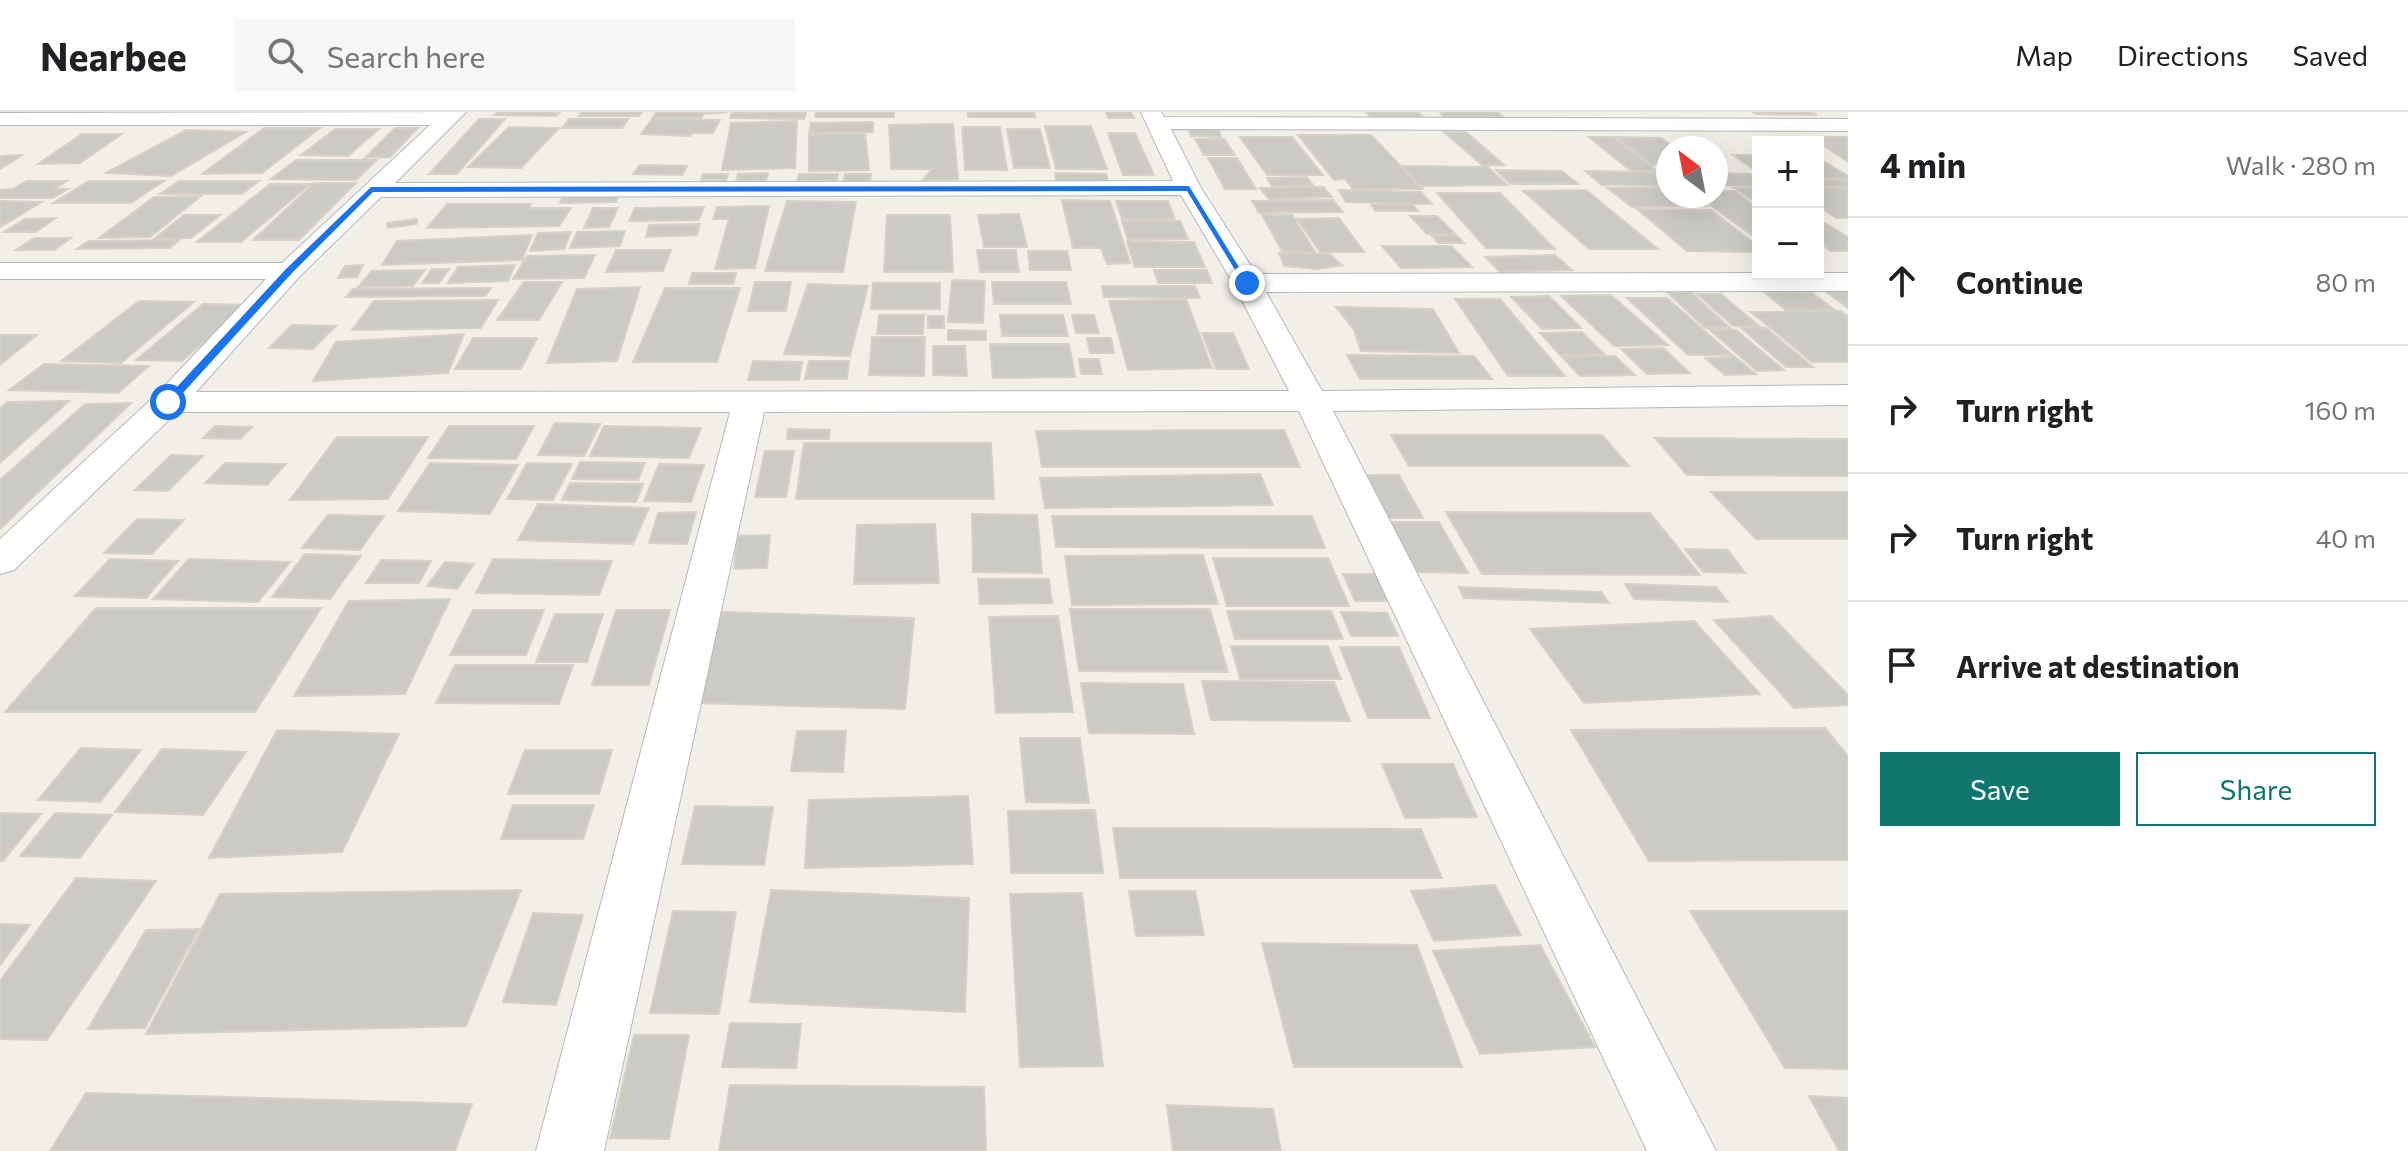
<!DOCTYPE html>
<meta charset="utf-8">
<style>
:root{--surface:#fff;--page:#f6f6f6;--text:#202124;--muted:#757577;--line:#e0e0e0;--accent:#0f766e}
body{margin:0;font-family:Commissioner,sans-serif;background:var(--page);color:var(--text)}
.controls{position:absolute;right:24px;top:24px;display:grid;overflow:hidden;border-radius:0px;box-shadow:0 8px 32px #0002}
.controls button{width:72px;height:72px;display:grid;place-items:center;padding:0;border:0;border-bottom:2px solid var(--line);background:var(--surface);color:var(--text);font:40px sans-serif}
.compass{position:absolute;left:1656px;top:24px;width:72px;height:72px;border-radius:50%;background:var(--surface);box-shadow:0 8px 32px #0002;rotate:328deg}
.stop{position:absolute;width:24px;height:24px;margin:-18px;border:6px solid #1a73e8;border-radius:50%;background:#fff}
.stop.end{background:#1a73e8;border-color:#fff;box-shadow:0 2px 8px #0008}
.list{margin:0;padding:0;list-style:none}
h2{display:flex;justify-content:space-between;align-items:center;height:104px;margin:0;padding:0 32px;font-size:34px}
h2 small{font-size:26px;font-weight:400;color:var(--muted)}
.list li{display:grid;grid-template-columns:52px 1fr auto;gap:24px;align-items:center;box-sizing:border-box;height:128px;padding:0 32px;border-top:2px solid var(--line)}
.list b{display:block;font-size:30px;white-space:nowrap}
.list em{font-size:26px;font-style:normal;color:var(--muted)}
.actions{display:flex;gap:16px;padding:24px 32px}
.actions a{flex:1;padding:18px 0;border:2px solid var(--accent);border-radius:0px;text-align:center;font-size:28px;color:var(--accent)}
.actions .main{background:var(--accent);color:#fff}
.icon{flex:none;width:44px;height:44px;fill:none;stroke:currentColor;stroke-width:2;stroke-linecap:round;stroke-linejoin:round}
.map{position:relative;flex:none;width:1848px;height:1039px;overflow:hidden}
header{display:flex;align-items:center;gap:48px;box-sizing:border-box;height:112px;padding:0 40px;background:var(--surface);border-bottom:2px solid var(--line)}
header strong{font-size:38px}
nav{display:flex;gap:44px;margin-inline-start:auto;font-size:28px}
.search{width:560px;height:72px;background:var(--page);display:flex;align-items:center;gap:20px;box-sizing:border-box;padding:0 28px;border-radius:0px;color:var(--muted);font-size:30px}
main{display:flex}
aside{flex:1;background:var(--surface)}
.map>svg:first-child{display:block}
</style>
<header>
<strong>Nearbee</strong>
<div class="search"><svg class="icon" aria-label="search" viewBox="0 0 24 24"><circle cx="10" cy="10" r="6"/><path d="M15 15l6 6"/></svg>Search here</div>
<nav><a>Map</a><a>Directions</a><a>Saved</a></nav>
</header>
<main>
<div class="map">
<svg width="1848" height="1039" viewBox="0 0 1848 1039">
<rect width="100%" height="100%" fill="#f1efe8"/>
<!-- building -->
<path fill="#cccac5" stroke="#d6d1c6" stroke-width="2" d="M498,0H560L556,4L495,3Z
M582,0H642L639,4H579Z
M656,0H728L704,2L701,6H653Z
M806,0L804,7L730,6L732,1Z
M816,0H894V5H815Z
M968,0H1034L1035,5H968Z
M1106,0H1131L1134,6H1108Z
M1366,0H1418L1423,5L1370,4Z
M1440,0H1498L1503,5L1443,4Z
M1752,0H1811L1817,3L1756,2Z
M479,7H505L457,62H429Z
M569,7H628L622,16H562Z
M652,7L720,8L713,21H692L690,24L641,22Z
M797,9L795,56L722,58L731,11Z
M873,10V20L809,21L811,11Z
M953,12L958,67L923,68L932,57H891L889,13Z
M1045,14H1091L1107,57H1056Z
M509,15L559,16L521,56L468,55Z
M962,15H1000L1007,58H965Z
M1188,15L1218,16L1221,25L1191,24Z
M264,16H320L262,61L202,62Z
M395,16H418L390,45L365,46Z
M335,17H379L348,44L301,43Z
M1007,17H1040L1050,56H1014Z
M186,18L246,20L171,64L106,61Z
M1444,20H1466L1504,53H1482Z
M865,21L869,58L809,59V23Z
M1108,21H1135L1154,63H1123Z
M82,22H122L80,51L38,52Z
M1298,23H1371L1423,77H1353L1345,67L1334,68Z
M1240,25H1292L1323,63H1267Z
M1589,25H1613L1657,59H1631Z
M1616,25L1661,26L1676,36H1668V54L1652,53Z
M1804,25H1848V50L1818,30Z
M1195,27H1224L1235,43H1204Z
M23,43L0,57V44Z
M1733,43H1758V60Z
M1208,46H1237L1256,77H1225Z
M1818,46L1848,64V67L1818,66Z
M296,48H377L356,68L271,67Z
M640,53L687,54L682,63L633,62Z
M1400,54L1488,55L1507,73L1419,74Z
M1496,58L1562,59L1578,72H1510Z
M1585,59L1658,60L1668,67V74L1602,73Z
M768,61L766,68L736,69L738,62Z
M1055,61L1106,62L1108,70H1056Z
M1716,61L1750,62L1758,67V74L1716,73Z
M703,62H728L726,68H701Z
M799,62H838L837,69H797Z
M845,62H871L870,71H843Z
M1307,65L1313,73L1272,74L1267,66Z
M1818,68H1848V75H1818Z
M27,69H67L54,77H68L53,86H0V78L13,77Z
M89,69H164L131,91H53Z
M179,69H259L242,82H160Z
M314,71H356L299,128H253Z
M270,72H310L241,130H197Z
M1323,75L1332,85L1269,87L1260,76Z
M1668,75V84H1693L1707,94L1632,95L1607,76Z
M1734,76H1758V92Z
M1818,76H1848V106H1836L1818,94Z
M1339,78L1421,80L1432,92L1346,90Z
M1586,78L1658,137H1589L1523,79Z
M1716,79H1734L1758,96V128L1698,84H1716Z
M1437,81H1500L1555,137L1486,136Z
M564,83H619L616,90L560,91Z
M201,84L150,125L99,126L154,85Z
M1062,88L1110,89L1130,151L1107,152L1101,136H1073Z
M1333,88L1343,100L1259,101L1252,89Z
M0,89L42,90L0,115Z
M787,89L856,90L843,160L765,159Z
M1116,89H1168L1175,107H1122Z
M447,92H531L528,96H571L559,114L427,116Z
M1371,92L1413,93L1418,99H1375Z
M769,94L755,156L715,157L729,107H713L717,95Z
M704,95L699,108L629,109L635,96Z
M593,96H618L609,115L584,116Z
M1637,97L1711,98L1758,134V140L1687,139Z
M1019,102L1027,135H984L978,103Z
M184,103H220L191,126L154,127Z
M887,103H950L953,160H884Z
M1262,103H1292L1315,140L1282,139Z
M1410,104H1437L1455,122H1427Z
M56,106L36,120H4L25,107Z
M1339,106L1364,140H1320L1297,107Z
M417,107V112L388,116L387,111Z
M1818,107L1848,125V139H1831L1818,130Z
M1122,109H1180L1188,127L1128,128Z
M700,112L697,123L646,125L649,113Z
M625,119L620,134L570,136L577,120Z
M571,120L564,137L530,139L538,121Z
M532,123L522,148L382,153L397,129Z
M1432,124H1457L1464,131H1438Z
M34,126H71L54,138H16Z
M179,128L170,136L77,137L89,129Z
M1127,130H1194L1205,155H1135Z
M1382,134H1451L1472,155L1401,156Z
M616,138H671L663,159L606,160Z
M977,138H1016L1019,160H980Z
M1028,139H1067L1071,158H1030Z
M1279,141L1330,142L1342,153L1318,157L1284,154Z
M595,143L584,166L513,167L527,144Z
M1555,143L1572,158L1500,160L1485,145Z
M363,153L357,165L338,166L345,154Z
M515,153L508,169L448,171L458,155Z
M432,157H449L439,171H422Z
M425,158L413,174L358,175L372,159Z
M1154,158H1207L1212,171H1158Z
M692,161H736L733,172H689Z
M952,168L985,169L983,211L948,210Z
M524,170H562L539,208H497Z
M755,170H791L786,199H748Z
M992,170H1066L1071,192H994Z
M873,171H940V197H871Z
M808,172L868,174L850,244L784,242Z
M1102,174H1195L1200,186L1104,185Z
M640,175L617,249L547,251L577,177Z
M491,176L485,184L346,185L353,177Z
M665,176H740L717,250H633Z
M1822,177L1848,179V196Z
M1667,180H1691L1730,216H1705Z
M1764,180H1811L1835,198H1786Z
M1697,182H1721L1759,214H1733Z
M1611,183L1668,233L1614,234L1561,184Z
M1549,184L1581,216L1542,217L1511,185Z
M1627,186H1667L1732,243H1688Z
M1186,187L1212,256L1128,258L1109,189Z
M1455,187H1500L1565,264H1508Z
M498,188L481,216L352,218L374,189Z
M139,189L194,190L121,251L61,249Z
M203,192L246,193L182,249L136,248Z
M1336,195L1433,197L1459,241L1361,239L1354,218Z
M1841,199L1848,204V250H1812L1751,200Z
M879,203H924L923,222H877Z
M1000,203H1063L1068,224H1002Z
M1072,203H1094L1099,221H1076Z
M928,204H944V216H928Z
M292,213L336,214L313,237L269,236Z
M1740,215L1766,216L1813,255H1786Z
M948,218L986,219V228H948Z
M1710,218H1736L1784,258L1757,259Z
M1582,220L1604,242L1560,243L1540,221Z
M1202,221H1233L1249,257H1216Z
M464,222L448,261L313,269L336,230Z
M0,223H37L0,253Z
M872,225H925L924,264L869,263Z
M473,226H537L521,257H455Z
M1087,226H1111L1114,241H1090Z
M990,232H1069L1075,265L993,266Z
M933,234H965L967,264L933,263Z
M1663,236L1690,261L1647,262L1621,237Z
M1347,243L1474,244L1492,267H1360Z
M1615,244L1635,263L1580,264L1562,245Z
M1735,245L1756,262L1725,263L1705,246Z
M1079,247H1099L1102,262H1081Z
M753,249L802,250L799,268H748Z
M809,249H849L847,267H805Z
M44,252L149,254L118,281L9,278Z
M69,289L0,351V296L7,290Z
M131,291L0,417V368L85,292Z
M555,311L600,312L584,344L538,343Z
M215,314L252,315L240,327L203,326Z
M449,314H534L516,347L428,346Z
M604,314L701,316L689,346L590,344Z
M788,317L830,318L829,327H787Z
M1284,318L1300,355H1042L1036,319Z
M1391,323H1602L1629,354H1409Z
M337,325H428L388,387L290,388Z
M1655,326L1848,327V364L1687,363Z
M804,331H991L994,387H796Z
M765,339H794L786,385H755Z
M171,343L203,344L168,379L135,378Z
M580,350L645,351L638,368L572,367Z
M225,351L286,352L267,373L205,371Z
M430,351L518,353L490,402L398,399Z
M527,351L572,352L553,388L507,387Z
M659,352L704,353L691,390L644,389Z
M1260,362L1273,393L1045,396L1040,366Z
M1358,363H1399L1423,406H1380Z
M570,371L643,372L636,390L562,388Z
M1711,380H1848V427H1756Z
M538,392L649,396L633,432L518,428Z
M696,400L687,432L649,431L658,401Z
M1446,400L1650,401L1700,463L1482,462Z
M972,402L1037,403L1042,461L973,460Z
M328,403L384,404L360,438L302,436Z
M1052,404H1312L1325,436L1056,435Z
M137,407L184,408L152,442L104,441Z
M1387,410H1439L1468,461L1414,460Z
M935,412L939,471L854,472L857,413Z
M770,423L767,456L734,457L738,424Z
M1685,437L1728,438L1745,461L1703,460Z
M305,442L361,444L330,487L272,485Z
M1203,443L1218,492L1072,493L1065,444Z
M1213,446H1328L1349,494H1227Z
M110,447L178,449L146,486L75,484Z
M189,447L290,450L258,490L153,487Z
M493,447L612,449L599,483L476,481Z
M381,448L431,449L419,471H366Z
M445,450L474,452L457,477L427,474Z
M1343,462H1378L1391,489H1355Z
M978,467H1049L1052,491L980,492Z
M1625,472L1716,475L1728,490L1634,487Z
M1459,475L1601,480L1609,491L1464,486Z
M450,487L405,582L294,584L349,489Z
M96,496H321L255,600H5Z
M1070,497H1210L1228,560L1079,559Z
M473,498H544L526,543H450Z
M616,498H670L649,573H592Z
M1227,499H1331L1343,527H1235Z
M722,500L914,506L905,597L696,591Z
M1341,500L1387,501L1398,524H1351Z
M555,502H603L587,550H536Z
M1058,504L1073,600L996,601L989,505Z
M1771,504L1848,583V593L1794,596L1714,508Z
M1694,509L1760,582L1584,591L1530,517Z
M1231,534H1328L1341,567H1240Z
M1340,535H1399L1430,606H1368Z
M455,553H573L559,592L436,591Z
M1202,569L1334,570L1350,609L1211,608Z
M1081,571L1183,572L1194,622L1089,621Z
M1825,616L1848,644V748L1649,749L1571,618Z
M277,618L399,622L342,740L209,746Z
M797,619H846L843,660L791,659Z
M1020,626H1080L1089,691L1026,690Z
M81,636L141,638L100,690L38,688Z
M162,637L246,640L203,703L115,700Z
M525,638H612L599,682H508Z
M1382,652H1453L1477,705L1405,706Z
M968,684L973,752L805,756L809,688Z
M513,693H594L583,727H501Z
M695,694L773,695L764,753L682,752Z
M1095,698L1103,761H1011L1008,699Z
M0,701L41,702L3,749H0Z
M55,701L112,703L80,746L20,744Z
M1113,716L1421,717L1442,766H1120Z
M76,766L156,769L47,928L0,927V869Z
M1495,773L1521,823L1434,829L1411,779Z
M521,778L466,914L146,922L220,782Z
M771,778L969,786L965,900L750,890Z
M1129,779H1195L1204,823L1136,824Z
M1082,781L1103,954L1020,955L1010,782Z
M673,799L736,800L719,902L650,901Z
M1690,799H1848V957L1785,956Z
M533,801L583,803L556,893L503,890Z
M0,812L30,813L0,853Z
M199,817L145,916L88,917L146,818Z
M1262,831L1417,833L1462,955H1294Z
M1540,833L1595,935L1480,942L1433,839Z
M730,911L801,912L796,956L722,955Z
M634,923H689L669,1027L610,1026Z
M730,973L984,975L986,1039H719Z
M86,981L472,992L455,1039H50Z
M1809,984L1848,986V1039H1839Z
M1167,993L1273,997L1281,1039H1173Z"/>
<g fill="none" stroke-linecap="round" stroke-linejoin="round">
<!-- street casing -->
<g stroke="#b5b8bc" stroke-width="2">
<path id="street" d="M466,0L395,71L1173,69L1141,0H1161L1164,5L1848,7V19L1171,17L1201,76L1256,162L1848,161V179L1266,180L1322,279L1848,273V293L1333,299L1716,1039H1647L1299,299L764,300L604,1039H536L730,300H177L14,458L0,462V427L156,283L266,167H0V151H282L430,13H0V1ZM1181,83L1233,171L1289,279L196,280L299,165L381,85Z"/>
</g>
<!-- street -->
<use href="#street" fill="#fff" fill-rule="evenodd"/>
</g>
<!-- route -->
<path fill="#1a73e8" d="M1189,74L1250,173L1243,171L1187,79L373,80L292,161L172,293L163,290L286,157L371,75Z"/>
</svg>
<div class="controls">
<button>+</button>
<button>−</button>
</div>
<svg class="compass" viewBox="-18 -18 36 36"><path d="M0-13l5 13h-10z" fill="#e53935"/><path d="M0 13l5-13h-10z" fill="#757577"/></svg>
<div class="stop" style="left:168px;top:290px"></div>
<div class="stop end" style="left:1247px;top:171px"></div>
</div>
<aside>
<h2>4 min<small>Walk · 280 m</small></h2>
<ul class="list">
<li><svg class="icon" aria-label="ahead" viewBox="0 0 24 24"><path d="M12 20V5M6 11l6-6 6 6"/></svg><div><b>Continue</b></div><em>80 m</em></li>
<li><svg class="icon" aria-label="right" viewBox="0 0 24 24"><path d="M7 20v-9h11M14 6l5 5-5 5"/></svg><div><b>Turn right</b></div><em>160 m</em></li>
<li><svg class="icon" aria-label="right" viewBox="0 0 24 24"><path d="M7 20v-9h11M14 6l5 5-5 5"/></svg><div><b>Turn right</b></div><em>40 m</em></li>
<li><svg class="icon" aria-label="arrive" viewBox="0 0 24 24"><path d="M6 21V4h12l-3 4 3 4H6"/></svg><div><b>Arrive at destination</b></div></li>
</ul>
<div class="actions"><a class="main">Save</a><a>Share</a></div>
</aside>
</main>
